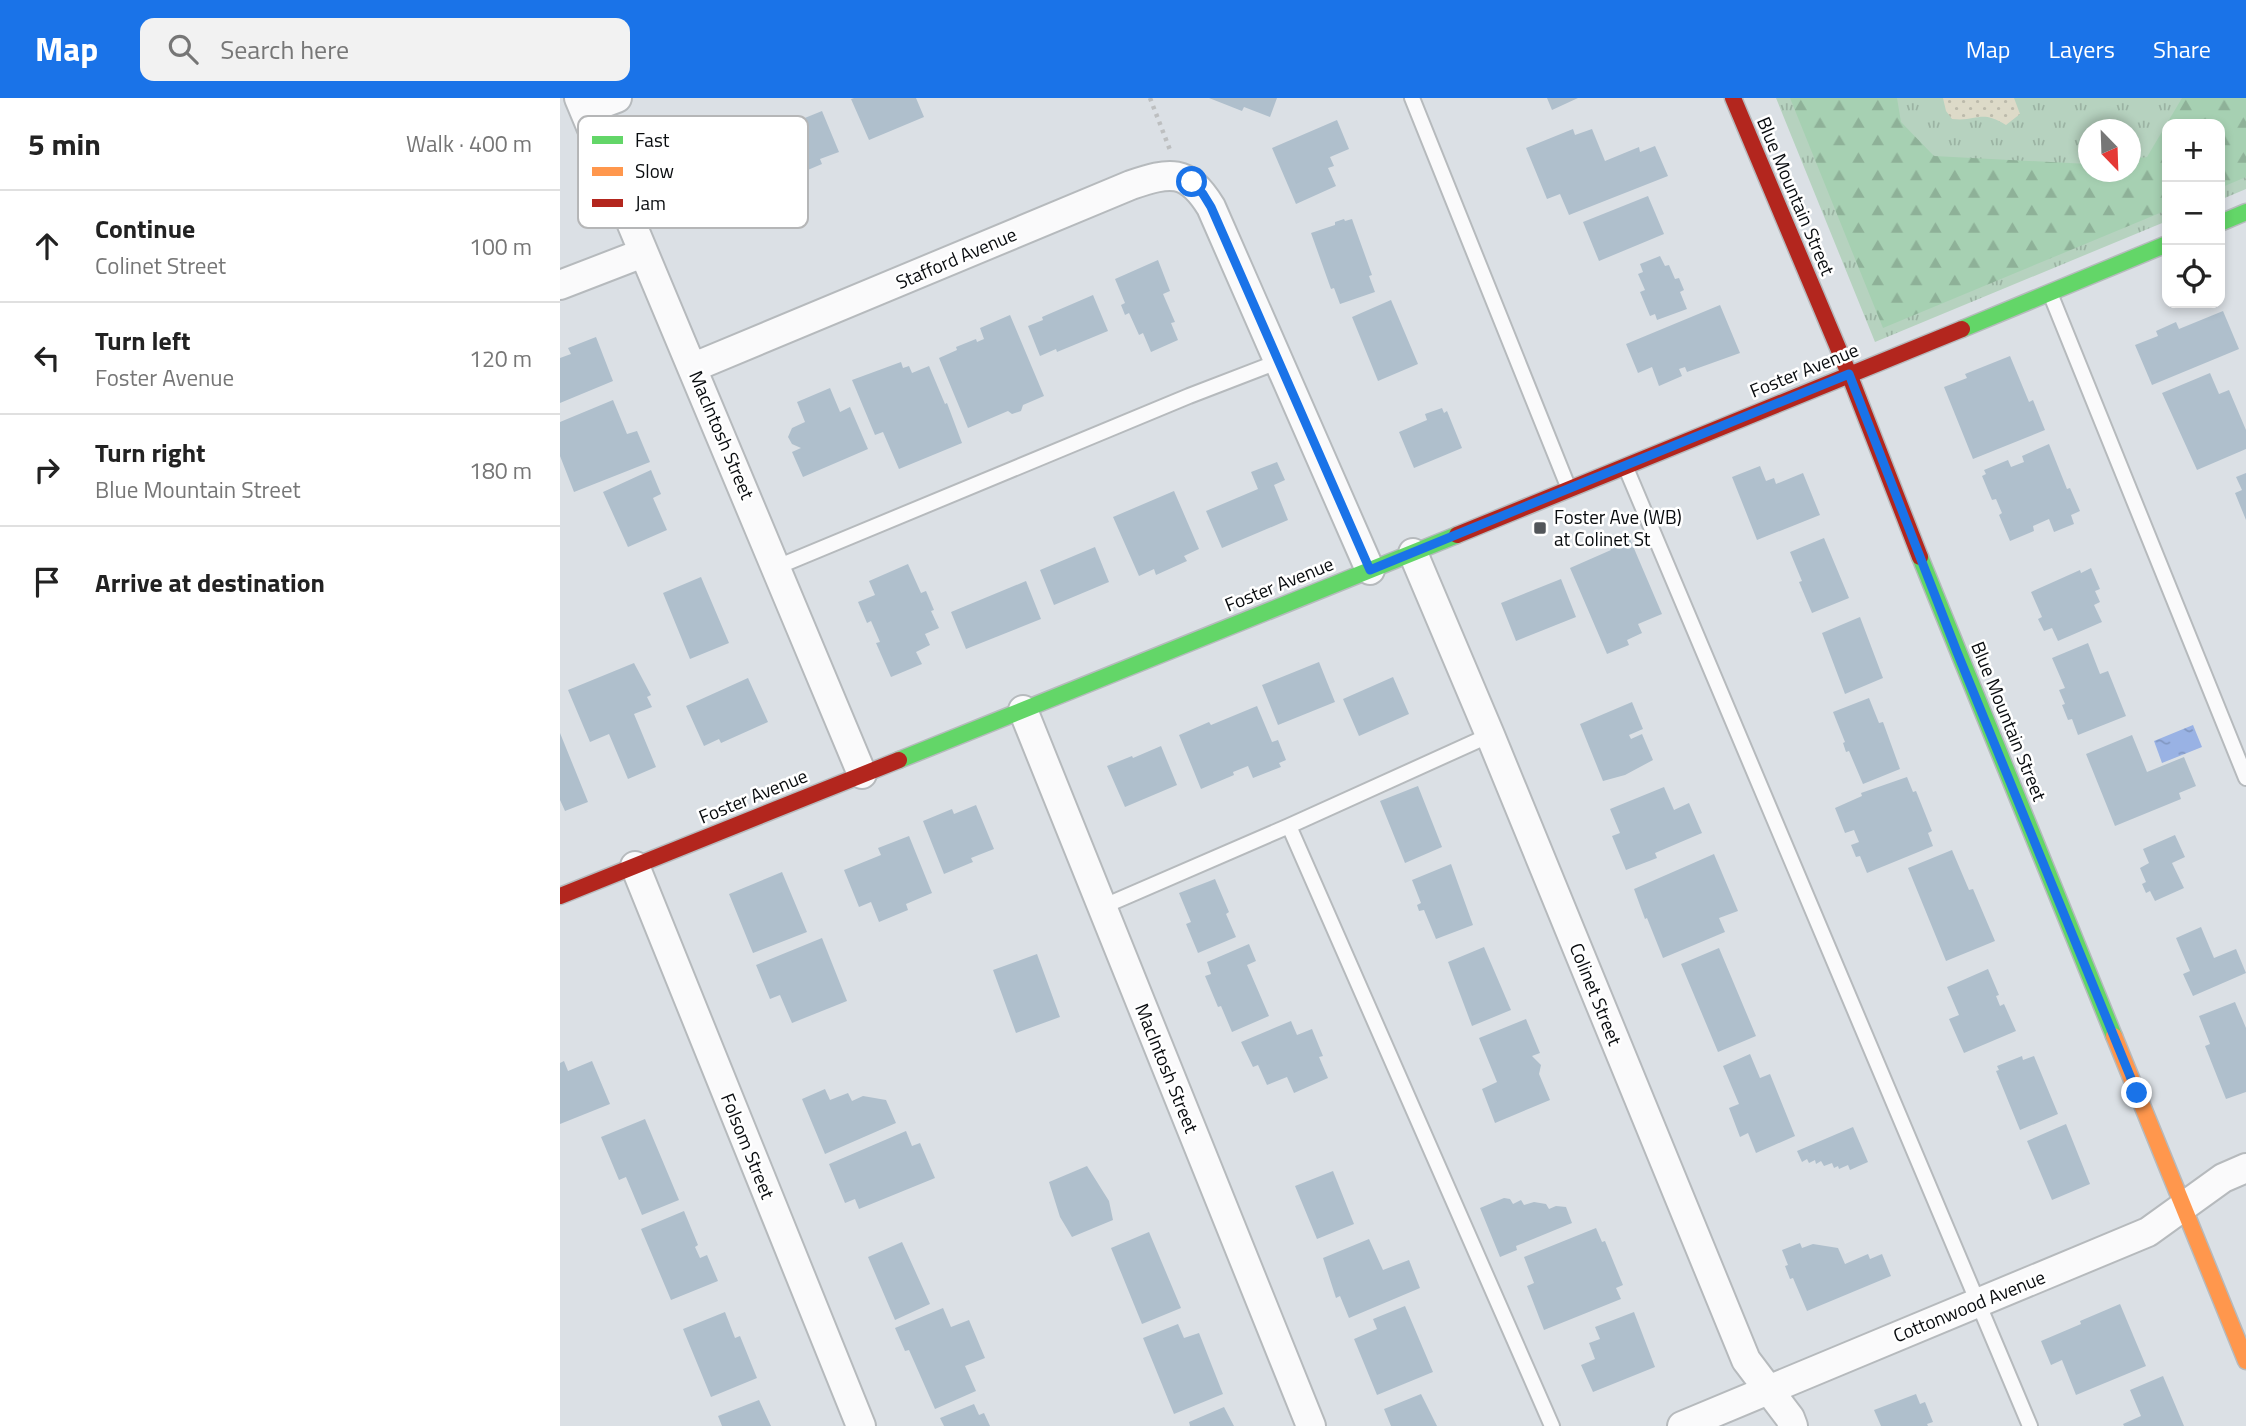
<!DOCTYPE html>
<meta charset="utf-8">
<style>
:root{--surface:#fff;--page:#f2f2f2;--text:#222;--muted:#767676;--line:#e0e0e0;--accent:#1a73e8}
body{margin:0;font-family:"Titillium Web",sans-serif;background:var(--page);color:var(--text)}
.controls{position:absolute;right:21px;top:21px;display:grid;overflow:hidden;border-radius:14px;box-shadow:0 4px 10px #0003}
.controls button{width:63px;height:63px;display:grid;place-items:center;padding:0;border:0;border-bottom:2px solid var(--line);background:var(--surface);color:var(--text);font:35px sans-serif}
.compass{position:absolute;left:1518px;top:21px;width:63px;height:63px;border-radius:50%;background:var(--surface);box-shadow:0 4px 10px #0003;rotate:157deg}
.stop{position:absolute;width:21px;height:21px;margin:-16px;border:5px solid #1a73e8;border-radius:50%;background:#fff}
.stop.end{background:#1a73e8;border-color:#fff;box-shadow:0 2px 7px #0008}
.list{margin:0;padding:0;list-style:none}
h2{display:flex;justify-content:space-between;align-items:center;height:91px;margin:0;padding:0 28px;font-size:30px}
h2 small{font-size:23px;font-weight:400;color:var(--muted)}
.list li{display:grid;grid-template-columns:46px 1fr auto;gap:21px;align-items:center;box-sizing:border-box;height:112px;padding:0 28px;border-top:2px solid var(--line)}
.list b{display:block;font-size:26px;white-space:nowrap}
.list p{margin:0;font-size:23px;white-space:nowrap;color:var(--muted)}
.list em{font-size:23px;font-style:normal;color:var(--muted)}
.icon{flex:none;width:38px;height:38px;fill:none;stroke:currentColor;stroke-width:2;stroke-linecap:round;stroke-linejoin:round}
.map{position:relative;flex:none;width:1686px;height:1328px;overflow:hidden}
header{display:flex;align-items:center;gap:42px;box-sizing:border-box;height:98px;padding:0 35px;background:var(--accent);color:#fff}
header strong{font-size:33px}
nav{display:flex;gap:38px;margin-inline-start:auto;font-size:24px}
.search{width:490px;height:63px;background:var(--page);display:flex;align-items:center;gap:18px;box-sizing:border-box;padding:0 24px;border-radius:14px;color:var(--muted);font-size:26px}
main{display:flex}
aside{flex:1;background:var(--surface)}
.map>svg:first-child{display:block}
</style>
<header>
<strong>Map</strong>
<div class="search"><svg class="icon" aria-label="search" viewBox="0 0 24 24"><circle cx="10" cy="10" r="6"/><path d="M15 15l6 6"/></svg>Search here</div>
<nav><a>Map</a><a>Layers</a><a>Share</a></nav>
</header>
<main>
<aside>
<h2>5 min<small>Walk · 400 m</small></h2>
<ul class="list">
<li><svg class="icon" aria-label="ahead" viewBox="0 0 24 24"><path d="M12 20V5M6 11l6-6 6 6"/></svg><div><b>Continue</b><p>Colinet Street</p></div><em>100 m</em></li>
<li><svg class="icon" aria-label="left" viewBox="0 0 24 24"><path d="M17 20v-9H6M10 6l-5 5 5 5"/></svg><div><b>Turn left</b><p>Foster Avenue</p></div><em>120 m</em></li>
<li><svg class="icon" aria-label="right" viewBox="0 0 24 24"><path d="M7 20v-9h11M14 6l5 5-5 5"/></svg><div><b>Turn right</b><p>Blue Mountain Street</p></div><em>180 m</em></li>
<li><svg class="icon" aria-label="arrive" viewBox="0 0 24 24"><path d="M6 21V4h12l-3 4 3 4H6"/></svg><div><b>Arrive at destination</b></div></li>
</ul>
</aside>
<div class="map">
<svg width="1686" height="1328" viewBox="0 0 1686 1328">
<defs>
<pattern id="grass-tufts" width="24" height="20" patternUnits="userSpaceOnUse" patternTransform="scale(1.75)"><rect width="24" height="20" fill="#b6d2bf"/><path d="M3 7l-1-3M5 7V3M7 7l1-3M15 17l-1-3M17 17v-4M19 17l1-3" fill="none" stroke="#9bb3a3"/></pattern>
<pattern id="forest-firs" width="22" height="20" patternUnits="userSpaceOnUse" patternTransform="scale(1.75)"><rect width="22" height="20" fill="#a6d0b2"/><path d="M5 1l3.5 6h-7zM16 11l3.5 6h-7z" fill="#8eb198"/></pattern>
<pattern id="sand-dots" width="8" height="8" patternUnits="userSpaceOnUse" patternTransform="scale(1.75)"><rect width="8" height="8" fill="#dddac8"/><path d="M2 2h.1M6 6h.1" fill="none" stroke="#bcbaab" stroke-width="1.8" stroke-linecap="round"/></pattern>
<pattern id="water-ripples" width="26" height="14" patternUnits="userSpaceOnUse" patternTransform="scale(1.75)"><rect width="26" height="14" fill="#99b2e4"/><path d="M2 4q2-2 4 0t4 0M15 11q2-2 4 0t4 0" fill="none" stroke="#8298c2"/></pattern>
</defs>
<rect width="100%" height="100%" fill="#dbe0e5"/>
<!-- grass -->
<path fill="url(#grass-tufts)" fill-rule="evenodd" d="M1216,0H1686V91L1660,102V26H1607V123L1315,244ZM1528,32H1570V74H1528Z"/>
<!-- forest -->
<path fill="url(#forest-firs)" d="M1230,0H1337L1341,24L1374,58L1528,66V74H1570L1571,61L1587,59L1622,0H1686V79L1660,90V26H1607V112L1323,230Z"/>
<!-- sand -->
<path fill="url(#sand-dots)" d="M1383,0H1454L1460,16L1446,27C1420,11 1418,24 1392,21L1386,13Z"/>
<!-- water -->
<path fill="url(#water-ripples)" d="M1633,627L1642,649L1602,665L1594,643Z"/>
<!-- building -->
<path fill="#afbfcc" d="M294,0H356L364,19L309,42L291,1Z
M649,0H717L710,19L684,9L682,13Z
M987,0H1018L992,12Z
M262,13L279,54L260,61L262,66L243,74L241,69L215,79L200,43L232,30L230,26Z
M777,22L789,51L770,59L774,68L768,70L776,88L736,106L712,50Z
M1013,31L1015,37L1032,31L1045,63L1079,49L1080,54L1095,48L1108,78L1009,117L1000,96L987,101L966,50Z
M1088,98L1104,136L1039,163L1023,124Z
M784,121L785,123L792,121L812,177L809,178L815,194L780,206L774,190L771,191L751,135L775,127V124Z
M1100,158L1105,168L1109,167L1115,181L1119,180L1124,192L1120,194L1127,211L1097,222L1095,216L1090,218L1080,194L1085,192L1078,176L1083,174L1080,166Z
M598,162L610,193L603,196L615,224L611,225L618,242L591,254L583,235L579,237L569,215L565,217L561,207L565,205L555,181Z
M533,197L548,233L497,254L496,251L480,258L468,228L483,222L482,219Z
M831,202L858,266L818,283L792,219Z
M1160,207L1180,255L1127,274L1125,269L1119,271L1122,278L1099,288L1092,269L1078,275L1066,246Z
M1663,213L1679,251L1592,287L1575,247L1598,238L1596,233L1616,224L1619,231Z
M450,217L484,298L463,307L461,313L452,316L448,313L408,330L379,260L397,252L396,249L416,241L417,244L424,241L420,230Z
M36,239L53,283L0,305V260L11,256L8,250Z
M1450,258L1469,304L1473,302L1485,332L1413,361L1384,289L1407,280L1405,276Z
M341,264L343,270L349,268L352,275L369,268L385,306L387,305L402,345L339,371L323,334L315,337L292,282Z
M1650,275L1659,296L1669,292L1686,332V351L1637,372L1602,295Z
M270,290L280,314L290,309L308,351L243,379L232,354L241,350L232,346L228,339L232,330L245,324L237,304Z
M53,302L67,336L77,333L90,364L14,394L0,358V324Z
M882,310L884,315L887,313L902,350L854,370L839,334L867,322L865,316Z
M1489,346L1507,391L1510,390L1520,413L1511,417L1514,426L1494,434L1489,421L1473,428L1474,433L1450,443L1439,417L1442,415L1436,401L1432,402L1422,378L1426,376L1424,372L1448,362L1451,369L1464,364L1462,358Z
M717,364L725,382L714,387L728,422L662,450L646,413L698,391L691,374Z
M1200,368L1206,383L1214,380L1216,386L1243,375L1260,417L1197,442L1172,379Z
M91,372L101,396L93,400L107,432L68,449L43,394Z
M1686,375V422L1675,395L1682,392L1676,379Z
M614,393L639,451L624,458L627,463L596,477L594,471L579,478L553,419Z
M1264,440L1289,500L1252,515L1239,484L1242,483L1230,454Z
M1070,441L1102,516L1078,526L1082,535L1067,542L1069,547L1047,556L1010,470L1051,452L1050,450Z
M535,449L549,484L494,507L480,472Z
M348,466L361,495L366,493L374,512L371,513L379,530L365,536L370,547L356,554L362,566L331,579L316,545L320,544L311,523L307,525L298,504L315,497L309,483Z
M1531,470L1540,491L1535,493L1540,504L1534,507L1542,524L1498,543L1492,530L1484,533L1478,521L1482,519L1471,494L1520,472L1521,475Z
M141,479L169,545L130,561L103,495Z
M1001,481L1016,519L956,543L941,505Z
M466,483L481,521L406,551L391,514Z
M1300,519L1323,580L1285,596L1262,535Z
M1528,545L1540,576L1548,573L1566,618L1518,637L1512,621L1508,622L1502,607L1505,606L1499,592L1505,590L1492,560Z
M759,564L775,604L718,627L702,587Z
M74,565L91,597L87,599L92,609L74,616L96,669L68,681L49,636L30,644L8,592Z
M833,579L849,616L799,638L783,601Z
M188,580L208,624L161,645L159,641L144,648L126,608Z
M1309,600L1319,625L1323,624L1340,671L1303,686L1289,653L1286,654L1283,645L1285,644L1273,614Z
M1072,604L1083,631L1069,637L1071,641L1082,636L1093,662L1065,677L1043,683L1020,626Z
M697,608L712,644L718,642L726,662L719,665L721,669L693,680L688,668L673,674L674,677L641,691L619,637L649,624L651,627Z
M0,635L28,704L5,713L0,702Z
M1572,637L1587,674L1624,659L1636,688L1619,695L1621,701L1555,728L1526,656Z
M601,648L617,687L565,709L547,668L572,658L573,660Z
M1347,679L1353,694L1356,693L1372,733L1368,735L1373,748L1307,775L1300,758L1296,759L1291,747L1299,744L1294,732L1285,735L1275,710L1302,698L1301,695Z
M858,688L882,749L845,765L820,703Z
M1104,689L1114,712L1129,705L1142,735L1095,755L1097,760L1066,772L1052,738L1060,735L1050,711Z
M416,707L434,751L411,760L413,764L384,776L363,723L392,711L394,716Z
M1615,737L1625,759L1612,765L1624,790L1595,803L1590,793L1586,795L1582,786L1586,784L1580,770L1589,765L1583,751Z
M349,738L372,795L346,806L348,812L319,824L311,804L299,809L284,772L321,757L318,750Z
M1392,752L1409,792L1413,791L1435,843L1386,863L1348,770Z
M1154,756L1178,813L1159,820L1165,834L1103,860L1087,820L1085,821L1074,791Z
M891,766L913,827L876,841L864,812L859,813L857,807L861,805L852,782Z
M222,774L247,834L193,855L169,796Z
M655,781L669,814L666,816L676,839L638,855L626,826L631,824L619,795Z
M1641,829L1654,860L1676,851L1686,875L1633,898L1623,876L1630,873L1616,840Z
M262,840L287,903L232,925L220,897L210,901L196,867Z
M689,846L696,863L687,867L709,918L672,934L661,908L658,909L645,878L651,876L647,864Z
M924,849L951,912L912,928L888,864Z
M1159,850L1196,938L1158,954L1121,866Z
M477,856L500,919L456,935L433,872Z
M1428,871L1439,897L1436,898L1440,908L1444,906L1456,933L1404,955L1389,921L1399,917L1387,889Z
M1675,904L1686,930V994L1666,1001L1645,948L1650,946L1639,918Z
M966,921L980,955L972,958L981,967L979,976L990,1002L935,1025L922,991L937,984L919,940Z
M731,923L737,937L752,931L763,958L759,959L768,980L734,995L727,979L707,987L698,967L693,969L681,944Z
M1190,956L1200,980L1210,976L1235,1038L1196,1055L1188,1035L1180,1039L1169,1010L1179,1006L1163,968Z
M1462,958L1463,962L1474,958L1498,1016L1460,1032L1436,973L1439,972L1437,968Z
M4,963L8,973L32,963L50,1006L0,1026V965Z
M265,991L270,1002L288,995L292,1003L303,998L326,1002L336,1025L265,1056L242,1001Z
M85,1021L119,1102L82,1117L66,1079L59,1082L41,1039Z
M1506,1026L1530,1086L1492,1102L1467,1043Z
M1293,1029L1308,1064L1290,1072L1288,1067L1279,1071L1278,1068L1274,1070L1272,1065L1264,1068L1261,1063L1256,1066L1255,1062L1249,1065L1247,1061L1242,1064L1237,1053Z
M346,1033L352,1048L360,1045L375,1080L299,1111L295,1101L285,1105L269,1066Z
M527,1068L549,1103L553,1122L512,1139L500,1119L489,1084Z
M773,1073L794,1126L757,1141L735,1088Z
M944,1100L950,1101L953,1106L961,1102L964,1107L974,1104L986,1106L989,1111L996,1108L1006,1109L1012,1125L956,1148L957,1152L940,1159L920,1110Z
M124,1113L138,1147L135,1149L140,1160L147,1157L158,1183L111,1202L81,1131Z
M1036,1130L1042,1144L1045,1143L1063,1187L1056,1190L1061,1201L984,1232L967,1188L974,1185L964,1159Z
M589,1134L621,1210L582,1226L551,1150Z
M809,1141L823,1172L849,1162L860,1190L789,1220L780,1198L776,1200L763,1160Z
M342,1144L370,1206L335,1222L308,1159Z
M1240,1145L1242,1150L1253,1146L1278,1150L1285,1166L1308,1156L1310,1161L1322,1156L1331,1178L1247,1213L1233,1180L1230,1181L1225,1168L1228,1167L1222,1152Z
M1560,1206L1586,1268L1516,1297L1502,1262L1491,1267L1481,1243L1521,1226L1520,1223Z
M845,1208L873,1274L817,1297L794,1241L817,1231L813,1221Z
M383,1210L391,1229L409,1222L425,1260L405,1268L416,1293L375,1311L349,1252L345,1253L335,1230Z
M165,1214L175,1240L180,1238L197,1280L151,1299L123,1231Z
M1074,1214L1095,1269L1033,1294L1021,1267L1035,1261L1029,1245L1040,1241L1035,1229Z
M618,1226L624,1240L639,1235L663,1296L614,1316L583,1240Z
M1603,1278L1624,1328H1564L1563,1326L1581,1318L1570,1292Z
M861,1296L877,1328H831L824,1311Z
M1356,1296L1360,1306L1365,1304L1373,1324L1367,1326L1368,1328H1321L1314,1312Z
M199,1302L211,1328H162L158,1318Z
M414,1306L419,1317L424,1315L430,1328H384L380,1320Z
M664,1309L674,1328H630L629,1324Z"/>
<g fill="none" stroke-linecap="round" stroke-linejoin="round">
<!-- lane casing -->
<g stroke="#b6babd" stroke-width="18">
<path id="lane" d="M852,0L1009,391
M1490,195L1686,680
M1066,370L1470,1328
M217,469L629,298L720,263
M729,728L992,1328
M542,809L729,728L930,637"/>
</g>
<!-- street casing -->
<g stroke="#b6babd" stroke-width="32">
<path id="street" d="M19,0L302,676
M25,12L57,0
M0,187L83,155
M134,269L571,87C610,74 627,70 651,109L810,472
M853,455L930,637L1186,1262L1230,1320L1233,1328
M463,612L751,1328
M75,768L301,1328
M1122,1328L1588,1134L1663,1080L1686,1070"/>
</g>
<!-- fast casing -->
<g stroke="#b6babd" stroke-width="19">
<path id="fast" d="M1660,125L1686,114
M1402,231L1607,146
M1360,459L1554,938
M339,662L897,437"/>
</g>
<!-- slow casing -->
<g stroke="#b6babd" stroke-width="19">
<path id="slow" d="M1554,938L1686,1263"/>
</g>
<!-- jam casing -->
<g stroke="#b6babd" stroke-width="19">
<path id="jam" d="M1173,0L1289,276L1360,459
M897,437L1402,231
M0,798L339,662"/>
</g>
<!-- path -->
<path stroke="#bdbfc0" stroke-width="4.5" stroke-dasharray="3.5 5" stroke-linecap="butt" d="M590,0L610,52"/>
<!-- lane -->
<use href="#lane" stroke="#fafafb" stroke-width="14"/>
<!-- street -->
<use href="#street" stroke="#fafafb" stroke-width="28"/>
<!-- fast -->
<use href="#fast" stroke="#63d668" stroke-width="16"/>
<!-- slow -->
<use href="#slow" stroke="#ff974d" stroke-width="16"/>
<!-- jam -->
<use href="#jam" stroke="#b3261e" stroke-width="16"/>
</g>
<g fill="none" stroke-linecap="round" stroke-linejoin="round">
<!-- route -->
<path stroke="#1a73e8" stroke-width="9" d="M632,84L643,96L651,109L810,472L1289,276L1397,554L1577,995"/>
</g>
<!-- markers -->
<rect fill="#52565a" stroke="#fff" stroke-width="2.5" x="973" y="423" width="14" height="14" rx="3.5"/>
<g text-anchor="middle" stroke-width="5" stroke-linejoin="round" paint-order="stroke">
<!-- street labels -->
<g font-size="19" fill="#090c0f" stroke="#fff">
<text transform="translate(1236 98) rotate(67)" y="7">Blue Mountain Street</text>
<text transform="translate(396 160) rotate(-23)" y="7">Stafford Avenue</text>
<text transform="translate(1244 272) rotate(-22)" y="7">Foster Avenue</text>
<text transform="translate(162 337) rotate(67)" y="7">MacIntosh Street</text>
<text transform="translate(719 486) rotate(-22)" y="7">Foster Avenue</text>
<text transform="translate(1449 623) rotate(68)" y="7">Blue Mountain Street</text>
<text transform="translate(193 698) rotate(-22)" y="7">Foster Avenue</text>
<text transform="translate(1036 896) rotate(68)" y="7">Colinet Street</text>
<text transform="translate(607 970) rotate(68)" y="7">MacIntosh Street</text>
<text transform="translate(188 1048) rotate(68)" y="7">Folsom Street</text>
<text transform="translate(1409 1208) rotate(-22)" y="7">Cottonwood Avenue</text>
</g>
<!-- poi labels -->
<g font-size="19" fill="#090c0f" stroke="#fff" text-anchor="start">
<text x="994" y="426">Foster Ave (WB)<tspan x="994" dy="22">at Colinet St</tspan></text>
</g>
</g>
<!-- legend -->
<rect x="18" y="18" width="230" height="112" rx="10" fill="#fff" stroke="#b5b6b7" stroke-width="2"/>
<rect x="32" y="38" width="31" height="8" fill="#63d668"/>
<rect x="32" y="69" width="31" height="9" fill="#ff974d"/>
<rect x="32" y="101" width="31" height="8" fill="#b3261e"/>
<g font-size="19" fill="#090c0f">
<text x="75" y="49">Fast</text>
<text x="75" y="80">Slow</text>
<text x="75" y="112">Jam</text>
</g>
</svg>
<div class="controls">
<button>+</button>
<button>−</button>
<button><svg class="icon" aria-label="locate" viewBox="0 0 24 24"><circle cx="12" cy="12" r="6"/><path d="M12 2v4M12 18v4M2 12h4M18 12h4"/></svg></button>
</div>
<svg class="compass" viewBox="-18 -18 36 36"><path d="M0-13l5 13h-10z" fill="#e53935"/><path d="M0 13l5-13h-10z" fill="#767676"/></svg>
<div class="stop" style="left:632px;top:84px"></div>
<div class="stop end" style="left:1577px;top:995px"></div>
</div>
</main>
